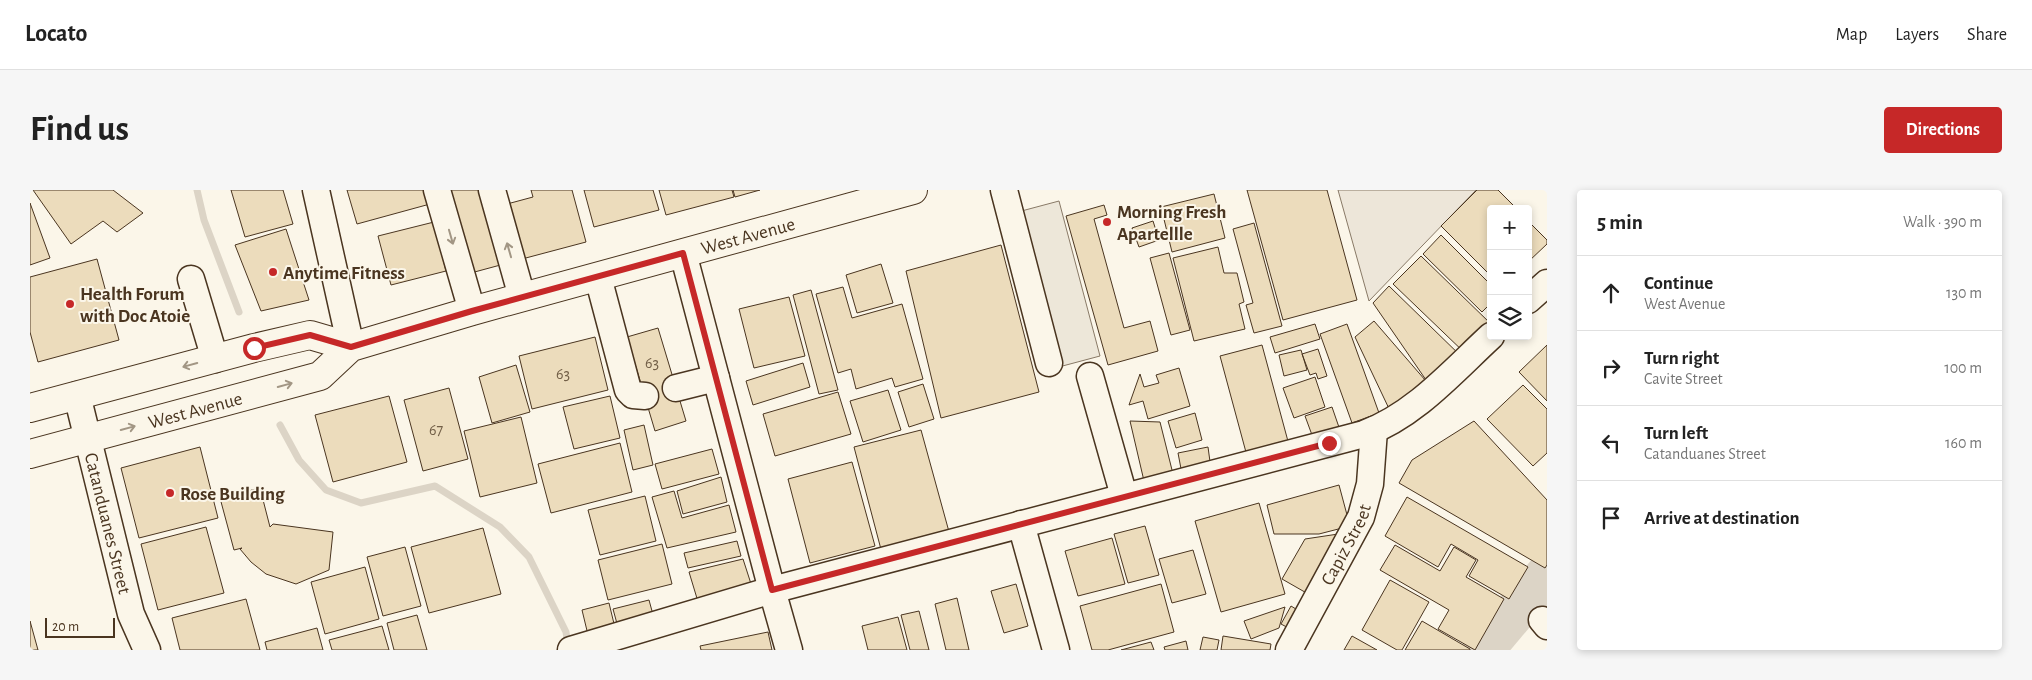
<!DOCTYPE html>
<meta charset="utf-8">
<style>
:root{--surface:#fff;--page:#f6f6f6;--text:#222;--muted:#767676;--line:#e0e0e0;--accent:#c62828}
body{margin:0;font-family:"Alegreya Sans",sans-serif;background:var(--page);color:var(--text)}
.controls{position:absolute;right:15px;top:15px;display:grid;overflow:hidden;border-radius:5px;box-shadow:0 2px 8px #0003}
.controls button{width:45px;height:45px;display:grid;place-items:center;padding:0;border:0;border-bottom:1px solid var(--line);background:var(--surface);color:var(--text);font:25px sans-serif}
.scale{position:absolute;left:15px;bottom:12px;width:70px;box-sizing:border-box;padding-left:5px;border:2px solid #4a3520;border-top:0;font-size:14px;line-height:18px;white-space:nowrap;color:#4a3520;-webkit-text-stroke:4px #fbf6e9;paint-order:stroke}
.stop{position:absolute;width:15px;height:15px;margin:-11px;border:4px solid #c62828;border-radius:50%;background:#fff}
.stop.end{background:#c62828;border-color:#fff;box-shadow:0 1px 5px #0008}
.list{margin:0;padding:0;list-style:none}
h2{display:flex;justify-content:space-between;align-items:center;height:65px;margin:0;padding:0 20px;font-size:21px}
h2 small{font-size:16px;font-weight:400;color:var(--muted)}
.list li{display:grid;grid-template-columns:32px 1fr auto;gap:15px;align-items:center;box-sizing:border-box;height:75px;padding:0 20px;border-top:1px solid var(--line)}
.list b{display:block;font-size:19px;white-space:nowrap}
.list p{margin:0;font-size:16px;white-space:nowrap;color:var(--muted)}
.list em{font-size:16px;font-style:normal;color:var(--muted)}
.icon{flex:none;width:28px;height:28px;fill:none;stroke:currentColor;stroke-width:2;stroke-linecap:round;stroke-linejoin:round}
.map{position:relative;flex:none;width:1517px;height:460px;overflow:hidden;border-radius:5px}
header{display:flex;align-items:center;gap:30px;box-sizing:border-box;height:70px;padding:0 25px;background:var(--surface);border-bottom:1px solid var(--line)}
header strong{font-size:24px}
nav{display:flex;gap:28px;margin-inline-start:auto;font-size:18px}
.intro{display:flex;align-items:center;justify-content:space-between;box-sizing:border-box;height:120px;padding:0 30px}
h1{margin:0;font-size:35px}
.button{padding:12px 22px;border-radius:5px;background:var(--accent);color:#fff;font-size:18px;font-weight:700}
main{display:flex;gap:30px;padding:0 30px}
aside{flex:1;background:var(--surface);border-radius:5px;box-shadow:0 2px 8px #0003}
.map>svg:first-child{display:block}
</style>
<header>
<strong>Locato</strong>
<nav><a>Map</a><a>Layers</a><a>Share</a></nav>
</header>
<div class="intro"><h1>Find us</h1><a class="button">Directions</a></div>
<main>
<div class="map">
<svg width="1517" height="460" viewBox="0 0 1517 460">
<rect width="100%" height="100%" fill="#fbf6e9"/>
<!-- green -->
<path fill="#ede6d9" stroke="#887966" d="M1308,0H1446L1339,111Z"/>
<!-- parking -->
<path fill="#ede7d9" stroke="#887966" d="M1029,11L1070,166L1025,178L984,23Z"/>
<g fill="none" stroke-linecap="round" stroke-linejoin="round">
<!-- stream -->
<path stroke="#dcd4c6" stroke-width="7" d="M167,0L174,30L209,122
M250,235L269,270L296,300L331,313L405,296L470,337L499,367L536,442L538,456"/>
<!-- river -->
<path stroke="#dcd4c6" stroke-width="42" d="M1453,460L1517,384"/>
</g>
<!-- building -->
<path fill="#ecdcbc" stroke="#4a3520" d="M3,0H83L113,23L87,42L73,31L41,54Z
M201,0H253L263,34L215,47Z
M317,0H396L400,14L327,34Z
M403,0H470L489,70L426,87Z
M501,0H542L556,52L492,69L477,14L503,7Z
M554,0H623L629,20L564,37Z
M629,0H702L704,7L636,25Z
M703,0H730L705,7Z
M1217,0H1297L1327,110L1253,130Z
M1447,0H1468L1487,19H1461V86L1411,36Z
M1184,4L1195,48L1142,62L1131,17Z
M0,13L20,68L0,75Z
M1074,15L1077,25L1064,29L1094,138L1120,131L1128,161L1078,175L1036,26Z
M1123,31L1129,50L1109,57L1102,38Z
M1498,31L1517,50V54L1498,72Z
M404,32L416,81L361,95L348,46Z
M1224,33L1252,136L1224,143L1216,115L1223,113L1203,39Z
M256,39L279,110L231,121L205,55Z
M1411,45L1461,95V113L1452,122L1393,64Z
M971,55L1009,202L911,228L876,81Z
M1188,57L1194,83H1207L1214,112L1209,114L1215,139L1164,151L1143,68Z
M1139,63L1160,140L1141,145L1120,68Z
M1391,66L1461,134L1438,166L1363,94Z
M67,69L89,150L8,172L0,142V87Z
M851,74L863,113L827,123L816,85Z
M1359,96L1436,171L1405,203L1343,113Z
M813,97L822,128L872,114L893,189L865,197L862,188L826,199L821,179L808,183L786,104Z
M781,100L808,200L789,204L763,105Z
M759,107L775,166L724,178L709,119Z
M1344,131L1402,198L1362,225L1325,147Z
M1285,134L1290,149L1245,163L1240,147Z
M1317,134L1349,223L1322,233L1290,144Z
M628,138L656,231L625,241L597,147Z
M565,147L578,200L502,219L489,166Z
M1232,155L1259,255L1217,266L1190,166Z
M1517,155V211L1489,182Z
M1288,159L1297,186L1288,189L1286,183L1280,185L1272,164Z
M1271,160L1277,180L1254,186L1249,165Z
M773,173L780,197L723,215L716,191Z
M486,175L500,222L462,233L449,187Z
M1149,178L1160,216L1118,229L1113,211L1099,215L1110,184L1114,197L1129,193L1126,185Z
M1285,187L1295,217L1264,228L1253,198Z
M893,194L904,229L879,237L868,202Z
M1493,195L1517,219V263L1503,276L1457,229Z
M419,198L438,269L393,281L374,210Z
M858,200L871,240L833,252L820,211Z
M808,202L821,244L745,266L733,224Z
M359,206L377,272L303,292L285,225Z
M580,206L590,248L544,259L533,217Z
M1302,217L1312,246L1282,245L1275,226Z
M1165,223L1172,250L1146,258L1138,231Z
M491,227L507,293L450,307L434,241Z
M1100,231L1130,232L1143,284L1114,291Z
M1444,231L1517,310V375L1515,378L1369,293L1382,270Z
M614,235L623,275L603,280L594,240Z
M891,240L921,349L853,367L824,257Z
M590,253L602,302L521,323L508,274Z
M170,257L188,328L109,348L91,278Z
M1178,257L1181,279L1152,284L1148,263Z
M682,259L689,284L632,299L625,274Z
M822,272L845,356L780,373L758,289Z
M691,287L697,312L653,324L647,301Z
M1309,295L1320,336L1289,344H1244L1237,315Z
M230,298L240,337L243,334L303,342L299,380L266,394L236,384L221,372L210,359L212,358L204,360L190,308Z
M644,301L652,328L699,315L706,342L637,358L622,307Z
M615,306L626,351L570,365L558,320Z
M1377,307L1498,377L1479,409L1439,386L1448,370L1421,354L1408,377L1355,346Z
M1229,313L1255,404L1191,422L1165,331Z
M1115,336L1129,385L1098,393L1084,344Z
M176,337L194,403L128,420L111,354Z
M453,338L471,404L399,423L381,357Z
M1315,343L1280,405L1252,389L1275,349Z
M1082,348L1095,394L1048,406L1035,361Z
M707,351L711,366L658,378L654,363Z
M632,354L642,394L578,410L568,370Z
M1365,355L1410,381L1424,357L1446,370L1436,387L1474,409L1445,460L1408,439L1419,420L1350,380Z
M375,357L391,416L353,426L337,367Z
M1163,360L1176,404L1142,413L1129,369Z
M713,369L723,400L669,415L659,382Z
M335,377L349,429L295,444L281,392Z
M1360,390L1399,412L1372,460H1367L1332,440Z
M986,394L998,436L974,443L961,401Z
M1131,394L1144,442L1078,460H1062L1050,416Z
M927,408L939,460H916L905,414Z
M216,409L230,460H150L142,428Z
M619,410L625,432L589,441L583,419Z
M579,413L586,442L559,449L552,420Z
M1261,416L1274,424L1264,441L1251,434Z
M1255,417L1249,438L1221,449L1214,431Z
M889,421L899,460H880L871,425Z
M387,425L397,460H364L357,433Z
M868,427L877,460H838L832,436Z
M0,431L8,460H0Z
M1392,431L1440,459V460H1375Z
M352,436L359,460H302L299,450Z
M287,438L293,460H237L235,452Z
M738,442L742,460H671L670,456Z
M1193,446L1241,454L1240,460H1191Z
M1322,446L1347,460H1314Z
M1173,447L1189,450L1187,460H1170Z
M1156,451L1158,460H1135L1134,457Z
M1121,452L1124,460H1091Z"/>
<g fill="none" stroke-linecap="round" stroke-linejoin="round">
<!-- minor casing -->
<g stroke="#4a3520" stroke-width="29">
<g id="minor">
<path d="M286,0L321,157"/>
<path d="M407,0L442,121"/>
<path d="M462,0L492,107"/>
<path d="M974,0L1019,173"/>
<path d="M653,63L742,400L759,460"/>
<path d="M568,87L598,200L603,205L615,206"/>
<path d="M161,89L185,169"/>
<path d="M1498,110L1517,93"/>
<path d="M1060,186L1094,306"/>
<path d="M646,198L686,188"/>
<path id="s1" d="M47,205L101,424L117,460"/>
<path d="M991,334L1026,460"/>
<path d="M1512,430L1517,436"/>
<path d="M541,460L742,400L1334,244C1385,225 1422,182 1461,146"/>
<path id="s2" d="M1259,460L1331,327L1340,294L1344,240"/>
</g>
</g>
<!-- major casing -->
<g stroke="#4a3520" stroke-width="30">
<g id="major">
<path d="M0,218L224,158L280,145L321,157"/>
<path id="s3" d="M0,264L290,186L321,157L442,121L883,0"/>
</g>
</g>
<!-- minor -->
<use href="#minor" stroke="#fbf6e9" stroke-width="26"/>
<!-- major -->
<use href="#major" stroke="#fbf6e9" stroke-width="28"/>
</g>
<!-- one-way arrows -->
<defs><path id="oneway-shaft" d="M-6 0H5M1.5-3L5.5 0L1.5 3" fill="none" stroke-width="1.6" stroke-linecap="round" stroke-linejoin="round" transform="scale(1.25)"/></defs>
<g stroke="#a29684">
<use href="#oneway-shaft" transform="translate(421 47) rotate(74)"/>
<use href="#oneway-shaft" transform="translate(479 60) rotate(-106)"/>
<use href="#oneway-shaft" transform="translate(160 175) rotate(165)"/>
<use href="#oneway-shaft" transform="translate(255 195) rotate(-15)"/>
<use href="#oneway-shaft" transform="translate(98 238) rotate(-15)"/>
</g>
<g fill="none" stroke-linecap="round" stroke-linejoin="round">
<!-- route -->
<path stroke="#c62828" stroke-width="6" d="M224,158L280,145L321,157L442,121L653,63L742,400L1299,253"/>
</g>
<!-- markers -->
<g fill="#c62828" stroke="#fbf6e9" stroke-width="2">
<circle cx="1077" cy="32" r="5"/>
<circle cx="243" cy="82" r="5"/>
<circle cx="40" cy="114" r="5"/>
<circle cx="140" cy="303" r="5"/>
</g>
<g text-anchor="middle" stroke-width="4" stroke-linejoin="round" paint-order="stroke">
<!-- number labels -->
<g font-size="16" fill="#725f47">
<text x="622" y="178">63</text>
<text x="533" y="189">63</text>
<text x="406" y="245">67</text>
</g>
<!-- poi labels -->
<g font-size="19" font-weight="bold" fill="#4a3520" stroke="#fbf6e9" text-anchor="start">
<text x="1087" y="28">Morning Fresh<tspan x="1087" dy="22">Apartellle</tspan></text>
<text x="253" y="89">Anytime Fitness</text>
<text x="50" y="110">Health Forum<tspan x="50" dy="22">with Doc Atoie</tspan></text>
<text x="150" y="310">Rose Building</text>
</g>
<!-- street labels -->
<g font-size="19" fill="#4a3520" stroke="#fbf6e9">
<text dy="7" stroke="none"><textPath href="#s3" startOffset="755">West Avenue</textPath></text>
<text dy="7" stroke="none"><textPath href="#s3" startOffset="171">West Avenue</textPath></text>
<text dy="7" stroke="none"><textPath href="#s1" startOffset="132">Catanduanes Street</textPath></text>
<text dy="7" stroke="none"><textPath href="#s2" startOffset="120">Capiz Street</textPath></text>
</g>
</g>
</svg>
<div class="controls">
<button>+</button>
<button>−</button>
<button><svg class="icon" aria-label="layers" viewBox="0 0 24 24"><path d="M12 4l9 5-9 5-9-5zM3 14l9 5 9-5"/></svg></button>
</div>
<div class="scale">20 m</div>
<div class="stop" style="left:224px;top:158px"></div>
<div class="stop end" style="left:1299px;top:253px"></div>
</div>
<aside>
<h2>5 min<small>Walk · 390 m</small></h2>
<ul class="list">
<li><svg class="icon" aria-label="ahead" viewBox="0 0 24 24"><path d="M12 20V5M6 11l6-6 6 6"/></svg><div><b>Continue</b><p>West Avenue</p></div><em>130 m</em></li>
<li><svg class="icon" aria-label="right" viewBox="0 0 24 24"><path d="M7 20v-9h11M14 6l5 5-5 5"/></svg><div><b>Turn right</b><p>Cavite Street</p></div><em>100 m</em></li>
<li><svg class="icon" aria-label="left" viewBox="0 0 24 24"><path d="M17 20v-9H6M10 6l-5 5 5 5"/></svg><div><b>Turn left</b><p>Catanduanes Street</p></div><em>160 m</em></li>
<li><svg class="icon" aria-label="arrive" viewBox="0 0 24 24"><path d="M6 21V4h12l-3 4 3 4H6"/></svg><div><b>Arrive at destination</b></div></li>
</ul>
</aside>
</main>
